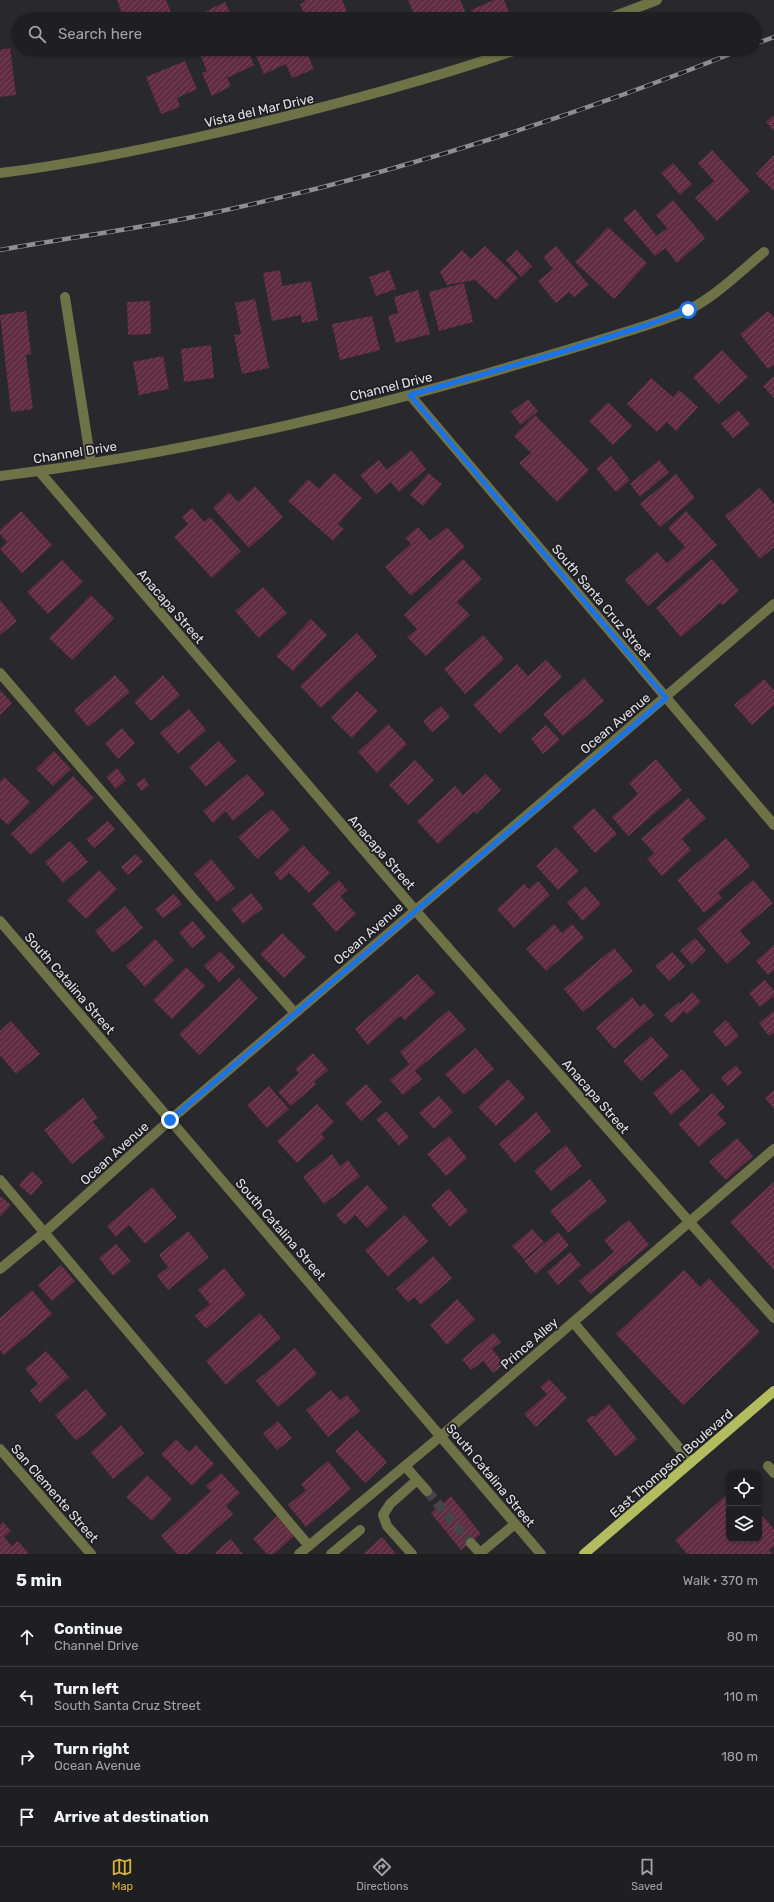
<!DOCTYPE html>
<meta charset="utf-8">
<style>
:root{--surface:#1f1e21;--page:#2c2b2e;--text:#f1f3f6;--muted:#a1a2a5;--line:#3c3c3f;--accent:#d6b534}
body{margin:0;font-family:Rubik,sans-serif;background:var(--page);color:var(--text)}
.controls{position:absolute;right:12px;bottom:12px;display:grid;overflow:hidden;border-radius:8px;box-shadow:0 1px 3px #0004}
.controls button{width:36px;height:36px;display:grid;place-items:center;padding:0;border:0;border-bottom:1px solid var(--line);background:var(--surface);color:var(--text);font:20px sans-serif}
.stop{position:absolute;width:12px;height:12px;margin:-9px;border:3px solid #1a73e8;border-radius:50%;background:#fff}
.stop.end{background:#1a73e8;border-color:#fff;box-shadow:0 1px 4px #0008}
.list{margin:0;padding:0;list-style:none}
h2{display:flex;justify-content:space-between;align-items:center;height:52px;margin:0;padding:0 16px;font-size:17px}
h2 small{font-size:13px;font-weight:400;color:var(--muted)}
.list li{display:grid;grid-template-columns:26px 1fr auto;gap:12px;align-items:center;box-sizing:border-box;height:60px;padding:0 16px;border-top:1px solid var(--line)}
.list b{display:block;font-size:15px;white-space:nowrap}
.list p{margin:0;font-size:13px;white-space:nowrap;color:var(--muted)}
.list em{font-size:13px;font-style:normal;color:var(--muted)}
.icon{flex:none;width:22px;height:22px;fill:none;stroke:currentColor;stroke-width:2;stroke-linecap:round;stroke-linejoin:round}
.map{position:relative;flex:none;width:774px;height:1554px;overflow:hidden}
.search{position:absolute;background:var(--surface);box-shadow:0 1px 3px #0004;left:12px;right:12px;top:12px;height:44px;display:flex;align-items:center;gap:10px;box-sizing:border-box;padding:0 14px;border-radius:22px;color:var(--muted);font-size:15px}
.sheet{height:292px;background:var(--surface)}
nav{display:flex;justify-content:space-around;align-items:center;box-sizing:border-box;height:56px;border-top:1px solid var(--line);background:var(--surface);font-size:11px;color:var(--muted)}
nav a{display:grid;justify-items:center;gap:2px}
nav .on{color:var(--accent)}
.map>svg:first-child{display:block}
</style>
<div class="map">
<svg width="774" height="1554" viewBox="0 0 774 1554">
<defs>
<pattern id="building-hatch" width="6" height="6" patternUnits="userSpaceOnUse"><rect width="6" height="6" fill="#612c40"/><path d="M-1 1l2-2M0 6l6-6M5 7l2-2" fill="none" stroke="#774a5b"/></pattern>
</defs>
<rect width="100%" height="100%" fill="#29282c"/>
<!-- building -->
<path fill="url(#building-hatch)" d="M117,0H166L173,17L169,19H124Z
M305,0H342L350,19H306L300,4L305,2Z
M408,0H460L467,15L457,19H416Z
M494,0H504L512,19H475L471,10Z
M225,2L233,19H190Z
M10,48L16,95L0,97V50Z
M198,49H247L254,65L227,78L231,86L212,96L202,73L207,71Z
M253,49H305L314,69L292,78L286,64L264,74Z
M185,61L197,89L177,98L180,107L161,114L146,77Z
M774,115V131L766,122Z
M712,150L750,191L717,221L695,198L714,181L698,163Z
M774,155V191L756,174Z
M673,163L692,184L680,195L661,173Z
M673,200L705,238L677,263L665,248L655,256L623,219L635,209L657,236L667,228L656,215Z
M608,227L647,263L614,299L575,262Z
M485,246L518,278L496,300L475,280L447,285L440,272L462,250L471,259Z
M556,246L589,285L574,297L569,292L556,303L538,281L553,269L543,257Z
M517,250L532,266L521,277L506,260Z
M280,270L282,286L311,281L318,320L302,323L301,315L272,321L263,273Z
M389,270L396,289L376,296L369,277Z
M464,283L473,322L439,331L429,292Z
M418,290L430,334L396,343L388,316L398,313L394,297Z
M255,299L269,368L242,374L234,335L241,334L235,303Z
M150,301L151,334L128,335L127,302Z
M26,311L31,354L26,355L33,409L11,412L0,315Z
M768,311L774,317V365L768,369L740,334Z
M372,316L380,350L340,360L332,324Z
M211,345L214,378L184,382L181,349Z
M722,350L748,377L718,404L693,377Z
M163,356L169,389L139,395L133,362Z
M774,376V398L763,386Z
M651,378L673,397L679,390L698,407L676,431L667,422L657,432L627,404Z
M528,399L538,411L521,425L511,412Z
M608,402L632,426L613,445L589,421Z
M738,410L750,424L733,438L721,424Z
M535,415L589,470L557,502L519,463L531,453L514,436Z
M411,450L426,469L399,492L391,482L376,494L360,475L379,460L387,470Z
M611,456L630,480L616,492L596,468Z
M659,460L669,472L640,497L630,484Z
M334,473L362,498L338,524L344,529L333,541L288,501L308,479L319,489Z
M428,473L442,484L423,506L410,495Z
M676,474L695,498L660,527L640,504Z
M255,486L283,517L249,548L213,508L229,492L238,502Z
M760,488L774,504V547L760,559L725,516Z
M192,508L204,522L210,517L241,551L212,578L174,537L188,524L182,517Z
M21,511L52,545L22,573L0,549L7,542L0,534V530Z
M686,511L717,545L648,606L625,580L657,552L667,563L685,547L668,528Z
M418,527L430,541L447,527L465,547L411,596L385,567L411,544L405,538Z
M463,559L482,579L457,602L470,615L426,656L407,637L417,629L404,615Z
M712,559L739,591L723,605L720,603L681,637L656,608Z
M62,560L83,582L48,614L27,592Z
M263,587L287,613L259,638L235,611Z
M91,595L114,618L72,660L49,638Z
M0,600L17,621L0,635Z
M311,619L327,635L293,671L276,656Z
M357,633L377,656L321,708L300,686Z
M483,635L504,659L465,694L444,669Z
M546,660L562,677L500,734L473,705L517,664L528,676Z
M115,675L130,692L88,727L74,710Z
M163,675L180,695L151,721L134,702Z
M584,678L604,701L563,736L543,714Z
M764,679L774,690V705L752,725L734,705Z
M0,690L12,703L0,715Z
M357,691L378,711L352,738L331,718Z
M441,706L450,717L432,732L423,721Z
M189,709L206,730L178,754L160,733Z
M388,724L407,744L377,773L358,752Z
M546,725L560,740L543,754L531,739Z
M122,728L135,743L118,759L105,743Z
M219,741L236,761L206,787L189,767Z
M54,751L71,769L53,786L36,769Z
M656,759L682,790L628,836L612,817L638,794L629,783Z
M415,760L434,780L408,805L389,785Z
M117,768L126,780L116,789L106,777Z
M247,774L265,794L233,821L226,811L213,823L203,811Z
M486,774L501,790L476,814L474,811L438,844L417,821L455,786L463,795Z
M73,776L94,798L31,855L11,834Z
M4,777L30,802L8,825L0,818V782Z
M144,778L149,785L142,791L136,784Z
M688,798L706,818L682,839L691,850L662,876L647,859L654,853L641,839Z
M594,808L617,834L595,853L572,827Z
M272,809L290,830L257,859L238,837Z
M108,821L115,829L94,848L86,839Z
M726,838L750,866L718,893L722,898L704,913L677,880Z
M70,841L88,862L63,883L45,862Z
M303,845L330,873L309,893L289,873L281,881L274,873Z
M556,847L579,871L558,890L536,866Z
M136,854L143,862L128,875L121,867Z
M211,859L235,888L217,902L194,874Z
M99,870L117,889L86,919L67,900Z
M339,880L347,890L340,896L356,914L336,932L312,904Z
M753,880L773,903L740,931L751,943L727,964L697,929Z
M538,881L550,895L514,928L497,909L524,884L529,889Z
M585,886L601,904L583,921L567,903Z
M251,893L263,908L243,924L231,909Z
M174,894L182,904L163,918L155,909Z
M125,906L143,928L113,953L95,931Z
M193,921L206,937L192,948L179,932Z
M554,924L562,933L572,924L584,938L546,971L526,949Z
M282,933L306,957L284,978L260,954Z
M695,938L706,950L692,964L680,951Z
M155,939L174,960L145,987L126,966Z
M774,945V970L768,975L756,961Z
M614,948L633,971L583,1012L564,989Z
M220,951L235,967L219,982L204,966Z
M672,952L685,966L669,981L655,966Z
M186,967L205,986L172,1019L153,1000Z
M417,974L435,993L405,1020L400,1016L368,1045L355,1029Z
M239,978L258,998L199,1055L179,1034Z
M765,980L774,991V996L760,1007L749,993Z
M692,992L701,1002L687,1014L684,1011L672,1023L664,1015L679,1002L680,1004Z
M632,997L640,1007L644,1003L654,1015L614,1049L596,1028Z
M449,1010L466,1029L415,1071L422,1079L403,1095L390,1080L409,1064L400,1052Z
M774,1011V1032L769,1036L759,1023Z
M726,1020L739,1036L726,1047L713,1032Z
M11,1021L40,1054L16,1074L0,1055V1031Z
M651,1036L669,1056L641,1081L623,1061Z
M476,1048L494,1069L464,1095L445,1074Z
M313,1053L328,1070L314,1082L316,1084L291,1106L278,1092L299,1073L295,1069Z
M736,1065L742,1073L728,1086L721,1078Z
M682,1069L700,1090L671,1115L653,1093Z
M508,1079L525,1098L496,1126L478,1107Z
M366,1084L382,1102L361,1121L345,1103Z
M269,1086L289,1109L267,1128L247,1105Z
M774,1090V1109L765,1098Z
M712,1093L725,1107L717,1114L726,1123L699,1147L678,1124Z
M439,1096L453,1112L434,1129L419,1113Z
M83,1098L98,1118L93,1122L105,1137L72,1164L44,1130Z
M317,1104L334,1122L321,1134L325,1138L297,1163L277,1141Z
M386,1111L409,1137L399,1146L376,1119Z
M536,1112L551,1131L515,1163L499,1144Z
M449,1136L467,1158L446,1176L427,1154Z
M737,1138L753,1156L726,1180L709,1162Z
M566,1145L582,1166L551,1191L534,1171Z
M332,1154L340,1166L348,1160L360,1176L324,1204L303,1177Z
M32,1171L43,1182L31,1196L19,1185Z
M590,1179L607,1201L568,1233L550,1211Z
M774,1182V1270L730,1222Z
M367,1185L388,1208L367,1228L355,1215L345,1225L336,1215Z
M152,1187L177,1217L145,1244L129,1225L116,1237L107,1226Z
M449,1189L468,1211L450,1227L431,1205Z
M0,1196L11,1205L0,1217Z
M405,1215L428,1241L388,1277L365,1250Z
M629,1220L649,1245L590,1294L579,1281L614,1252L604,1240Z
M532,1229L544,1242L524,1259L512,1246Z
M188,1231L209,1257L168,1290L157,1276L168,1267L159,1255Z
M558,1232L569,1245L536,1274L524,1261Z
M116,1244L131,1261L113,1276L99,1258Z
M570,1252L581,1265L558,1285L547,1272Z
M433,1256L452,1278L421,1305L414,1297L408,1302L396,1289Z
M61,1265L75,1281L52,1301L38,1285Z
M224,1268L246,1295L206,1329L195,1316L210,1304L198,1290Z
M684,1270L700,1287L709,1278L760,1332L683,1405L616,1334Z
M32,1290L52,1314L4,1355L0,1350V1318Z
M457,1299L475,1319L447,1345L430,1325Z
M260,1313L281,1338L226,1385L206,1361Z
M493,1333L501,1342L492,1349L504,1364L493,1373L483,1361L471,1370L462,1359Z
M295,1348L317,1374L278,1407L256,1381Z
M46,1351L69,1377L40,1403L30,1391L38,1384L25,1369Z
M549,1379L567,1398L536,1427L524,1414L547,1394L540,1387Z
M86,1389L107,1415L76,1441L55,1415Z
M331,1390L340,1400L347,1395L360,1411L328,1437L306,1410Z
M609,1404L637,1439L616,1457L586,1420L592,1415L594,1417Z
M278,1421L292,1438L277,1450L263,1434Z
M121,1425L144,1453L113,1479L91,1452Z
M357,1430L387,1462L365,1483L335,1451Z
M176,1439L189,1452L196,1445L214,1464L192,1486L161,1454Z
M328,1461L351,1489L306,1527L288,1505L306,1490L301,1484Z
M221,1473L240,1493L226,1506L233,1514L188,1554H177L161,1536L211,1491L206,1486Z
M147,1475L172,1499L152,1521L126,1497Z
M729,1493V1539H759V1512L774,1529V1546L769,1550L773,1554H687L675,1540Z
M451,1496L481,1534L461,1550L431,1513Z
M277,1516L295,1535L274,1554H267L253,1539Z
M3,1522L11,1531L4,1537L12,1546L18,1541L29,1554H0V1525Z
M382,1537L396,1554H365L364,1553Z
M231,1539L243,1554H215L216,1552Z"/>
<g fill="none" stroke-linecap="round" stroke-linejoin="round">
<!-- minor-tunnel -->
<path stroke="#454448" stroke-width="10" stroke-dasharray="10 5" stroke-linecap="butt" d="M427,1491L471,1543"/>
<!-- minor -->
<path stroke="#6e7247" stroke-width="10" d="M607,19L657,0
M0,173C76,164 151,148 225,131C324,108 423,82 519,49
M65,297L91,463
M410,395L774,825
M39,471L415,910L774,1318
M0,476C173,455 343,416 509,367C547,356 584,345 622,333C644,326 669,319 690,309C717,295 740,272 764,252
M0,673L192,897L295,1013
M0,921L541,1554
M0,1180L309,1546
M0,1269L45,1232L170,1120L774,604
M573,1322L691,1462
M0,1449L91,1554
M405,1466L427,1491
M768,1466L774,1473
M471,1543L480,1553
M299,1554L441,1436L774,1149
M331,1554L360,1530
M412,1554L387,1526L383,1515L390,1504L417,1480
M479,1554L515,1524"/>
<!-- major -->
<path stroke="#b3bc5f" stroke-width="10" d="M584,1554L774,1391"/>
<!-- rail casing -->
<g stroke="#8f8e92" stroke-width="4.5">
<path id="rail" d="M755,44L774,37
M0,250C67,238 136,229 203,215C388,176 568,119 743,49"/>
</g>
<!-- rail -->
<use href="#rail" stroke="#1f1e23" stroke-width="3" stroke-dasharray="9" stroke-linecap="butt"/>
</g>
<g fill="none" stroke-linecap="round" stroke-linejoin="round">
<!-- route -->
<path stroke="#1a73e8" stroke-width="5" d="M170,1120L666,698L410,395L565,351L647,325L688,310"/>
</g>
<g text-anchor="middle" stroke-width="3.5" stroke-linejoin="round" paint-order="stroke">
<!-- street labels -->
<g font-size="13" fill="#e1e1e4" stroke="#1f1e23">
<text transform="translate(259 110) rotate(-13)" y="5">Vista del Mar Drive</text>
<text transform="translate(391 386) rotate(-14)" y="5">Channel Drive</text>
<text transform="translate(75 452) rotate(-9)" y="5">Channel Drive</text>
<text transform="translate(602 602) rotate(50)" y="5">South Santa Cruz Street</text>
<text transform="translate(171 606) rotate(49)" y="5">Anacapa Street</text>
<text transform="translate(615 723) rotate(-40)" y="5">Ocean Avenue</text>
<text transform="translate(382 852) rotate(49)" y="5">Anacapa Street</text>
<text transform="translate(368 933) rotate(-41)" y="5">Ocean Avenue</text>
<text transform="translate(70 983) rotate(49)" y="5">South Catalina Street</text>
<text transform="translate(596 1096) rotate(49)" y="5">Anacapa Street</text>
<text transform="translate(114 1153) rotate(-42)" y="5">Ocean Avenue</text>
<text transform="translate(281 1229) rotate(49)" y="5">South Catalina Street</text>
<text transform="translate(529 1343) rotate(-41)" y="5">Prince Alley</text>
<text transform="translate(671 1463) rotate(-41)" y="5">East Thompson Boulevard</text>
<text transform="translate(491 1475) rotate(50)" y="5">South Catalina Street</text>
<text transform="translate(55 1493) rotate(49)" y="5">San Clemente Street</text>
</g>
</g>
</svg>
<div class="controls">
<button><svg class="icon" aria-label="locate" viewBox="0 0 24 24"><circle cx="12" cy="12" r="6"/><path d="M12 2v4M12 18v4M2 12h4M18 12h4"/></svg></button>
<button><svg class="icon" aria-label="layers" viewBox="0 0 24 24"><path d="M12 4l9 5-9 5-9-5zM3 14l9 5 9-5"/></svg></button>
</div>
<div class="stop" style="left:688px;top:310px"></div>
<div class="stop end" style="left:170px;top:1120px"></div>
<div class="search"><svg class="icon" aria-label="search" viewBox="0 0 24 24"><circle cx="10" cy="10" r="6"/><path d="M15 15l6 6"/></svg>Search here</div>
</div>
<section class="sheet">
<h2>5 min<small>Walk · 370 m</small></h2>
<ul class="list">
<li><svg class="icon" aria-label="ahead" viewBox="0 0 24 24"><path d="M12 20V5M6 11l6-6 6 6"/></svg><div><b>Continue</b><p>Channel Drive</p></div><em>80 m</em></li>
<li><svg class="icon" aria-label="left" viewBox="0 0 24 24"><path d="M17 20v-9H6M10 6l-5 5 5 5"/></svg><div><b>Turn left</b><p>South Santa Cruz Street</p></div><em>110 m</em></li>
<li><svg class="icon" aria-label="right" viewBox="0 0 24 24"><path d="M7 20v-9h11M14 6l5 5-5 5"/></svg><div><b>Turn right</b><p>Ocean Avenue</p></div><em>180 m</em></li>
<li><svg class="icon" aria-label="arrive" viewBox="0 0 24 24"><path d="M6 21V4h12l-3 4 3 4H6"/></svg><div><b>Arrive at destination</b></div></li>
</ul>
</section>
<nav>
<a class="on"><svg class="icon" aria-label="map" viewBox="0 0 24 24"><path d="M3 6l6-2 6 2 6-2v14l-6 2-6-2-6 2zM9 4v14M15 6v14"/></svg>Map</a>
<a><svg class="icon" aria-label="directions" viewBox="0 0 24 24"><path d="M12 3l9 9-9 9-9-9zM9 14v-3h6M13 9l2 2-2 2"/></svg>Directions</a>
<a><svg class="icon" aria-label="saved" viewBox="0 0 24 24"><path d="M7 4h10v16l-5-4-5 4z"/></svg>Saved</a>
</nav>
